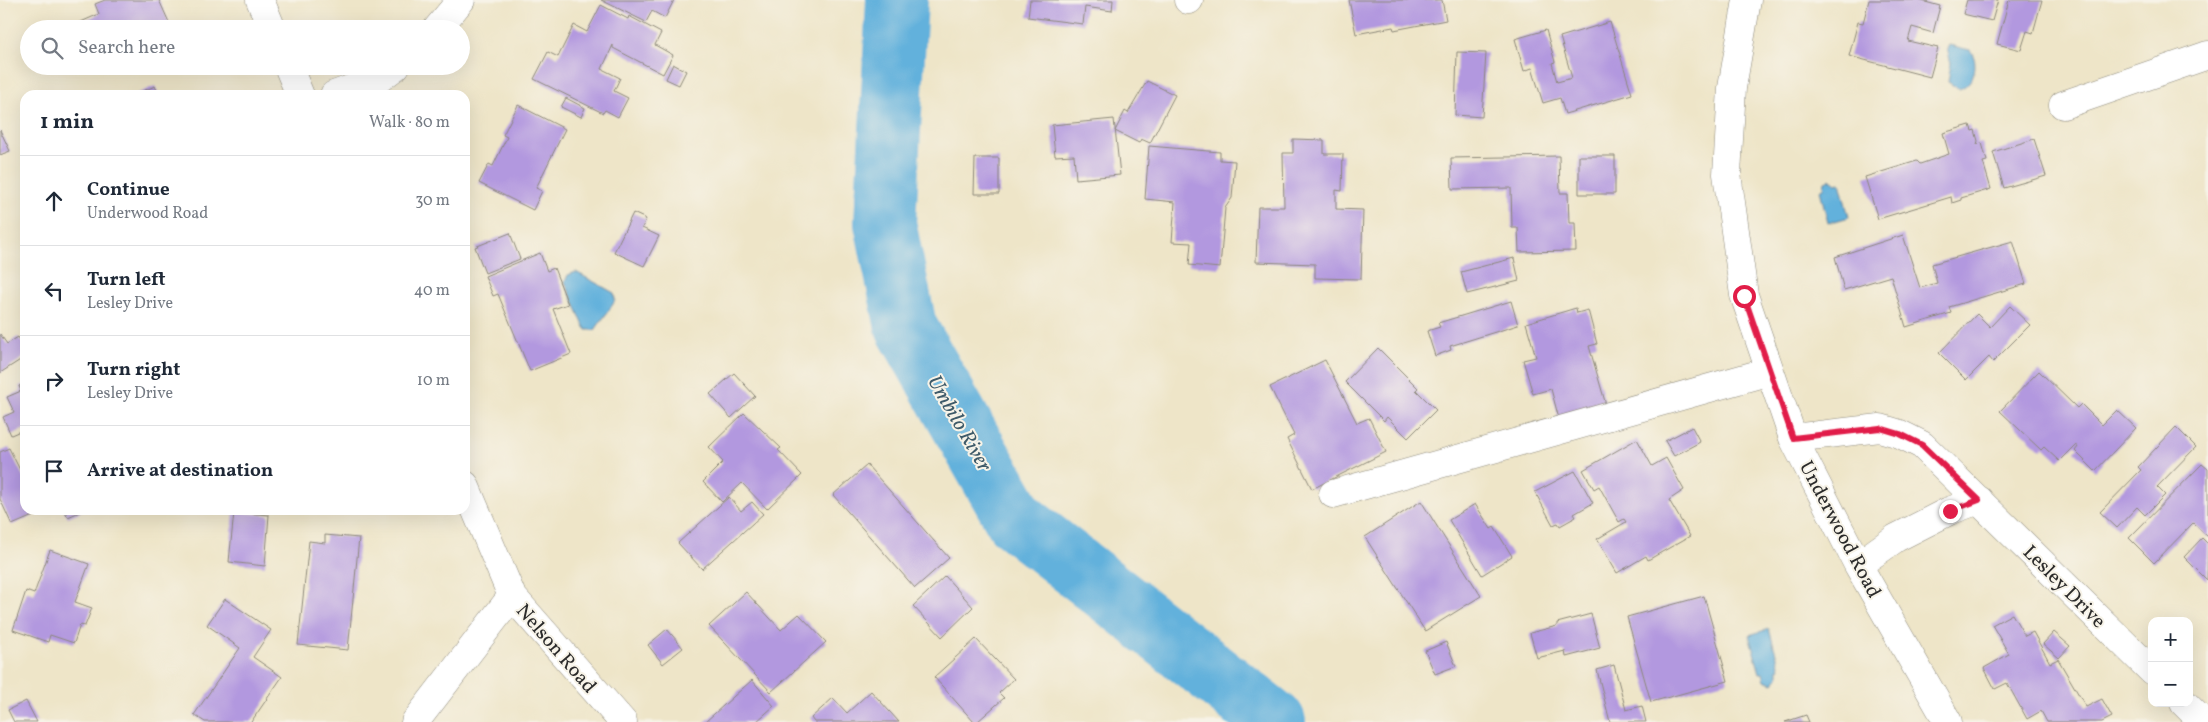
<!DOCTYPE html>
<meta charset="utf-8">
<style>
:root{--surface:#fff;--page:#f6f6f7;--text:#1f2937;--muted:#747a83;--line:#e0e1e3}
body{margin:0;font-family:Vollkorn,serif;background:var(--page);color:var(--text)}
.controls{position:absolute;right:15px;bottom:15px;display:grid;overflow:hidden;border-radius:10px;box-shadow:0 5px 20px #0002}
.controls button{width:45px;height:45px;display:grid;place-items:center;padding:0;border:0;border-bottom:1px solid var(--line);background:var(--surface);color:var(--text);font:25px sans-serif}
.stop{position:absolute;width:15px;height:15px;margin:-11px;border:4px solid #e11d48;border-radius:50%;background:#fff}
.stop.end{background:#e11d48;border-color:#fff;box-shadow:0 1px 5px #0008}
.list{margin:0;padding:0;list-style:none}
h2{display:flex;justify-content:space-between;align-items:center;height:65px;margin:0;padding:0 20px;font-size:21px}
h2 small{font-size:16px;font-weight:400;color:var(--muted)}
.list li{display:grid;grid-template-columns:32px 1fr auto;gap:15px;align-items:center;box-sizing:border-box;height:90px;padding:0 20px;border-top:1px solid var(--line)}
.list b{display:block;font-size:19px;white-space:nowrap}
.list p{margin:0;font-size:16px;white-space:nowrap;color:var(--muted)}
.list em{font-size:16px;font-style:normal;color:var(--muted)}
.icon{flex:none;width:28px;height:28px;fill:none;stroke:currentColor;stroke-width:2;stroke-linecap:round;stroke-linejoin:round}
.map{position:relative;flex:none;width:2208px;height:722px;overflow:hidden}
.search{position:absolute;background:var(--surface);box-shadow:0 5px 20px #0002;left:20px;top:20px;width:450px;height:55px;display:flex;align-items:center;gap:12px;box-sizing:border-box;padding:0 18px;border-radius:28px;color:var(--muted);font-size:19px}
.panel{position:absolute;background:var(--surface);box-shadow:0 5px 20px #0002;left:20px;top:90px;width:450px;height:425px;border-radius:15px}
.map>svg:first-child{display:block}
</style>
<div class="map">
<svg width="2208" height="722" viewBox="0 0 2208 722">
<rect width="100%" height="100%" fill="#f7f3e8"/>
<filter id="ink" filterUnits="userSpaceOnUse"><feTurbulence type="fractalNoise" baseFrequency=".02" numOctaves="2"/><feDisplacementMap in="SourceGraphic" scale="10" xChannelSelector="R" yChannelSelector="G"/><feConvolveMatrix kernelMatrix="1 2 1 2 8 2 1 2 1" color-interpolation-filters="sRGB"/></filter>
<filter id="wash" filterUnits="userSpaceOnUse"><feTurbulence type="fractalNoise" baseFrequency=".0096" numOctaves="4" result="noise"/><feDisplacementMap in="SourceGraphic" scale="20" xChannelSelector="R" yChannelSelector="G"/><feGaussianBlur stdDeviation="1.12" result="paint"/><feColorMatrix in="noise" values="0 0 0 0 0 0 0 0 0 0 0 0 0 0 0 0 0 1.4 0 .05"/><feComposite in="paint" operator="in"/></filter>
<g filter="url(#wash)">
<rect width="100%" height="100%" fill="#eee5c8"/>
<!-- water -->
<path fill="#62b1dc" stroke="#466e84" d="M1949,45L1970,50C1980,63 1974,84 1959,89L1948,82L1951,63L1947,49Z
M1830,179L1836,184L1840,183L1849,217L1828,223L1820,190L1824,188L1825,181Z
M576,272L614,293L615,300L613,304L595,330H587L584,326L565,282L568,275Z
M1769,629L1780,668L1778,669V677L1773,683L1765,680L1763,673H1760L1749,635Z"/>
<g fill="none" stroke-linecap="round" stroke-linejoin="round">
<!-- river -->
<path stroke="#62b1dc" stroke-width="62" d="M897,0L885,223L906,327L1016,520L1275,722"/>
</g>
<g id="blocks">
<!-- building -->
<path fill="#b298df" d="M105,0H159L172,29H65L99,14L95,4Z
M601,0H674L665,18L652,11L646,22Z
M1030,0H1113L1112,11L1085,7L1083,24L1028,17Z
M1349,0H1442L1446,20L1394,30L1393,27L1356,34Z
M1869,0H1918L1940,6L1933,33L1912,27L1908,41L1938,48L1930,77L1849,56L1858,22L1863,23Z
M1967,0H1998L1992,21L1963,14Z
M2009,0H2042L2033,33L2027,31L2021,50L1997,44Z
M601,5L628,19L629,16L661,33L655,45L673,55L663,74L613,48V45L602,69L620,78L614,91L628,98L618,117L605,110L603,113L534,79L548,52L558,57L574,25L587,32Z
M1610,22L1632,94L1565,114L1560,98L1543,103L1532,68L1524,71L1515,39L1546,30L1555,62L1552,63L1557,82L1572,78L1560,37Z
M1457,52L1486,53L1482,117L1455,115Z
M673,64L686,71L679,85L666,79Z
M1147,81L1175,95L1150,143L1141,139L1139,143L1115,131L1125,111L1128,113Z
M155,86L159,95H134Z
M566,98L585,108L581,117L561,107Z
M518,105L565,129L536,188L542,191L533,210L479,183L489,164L493,166L507,137L503,135Z
M1114,119L1120,175L1076,179L1074,155L1055,156L1052,125Z
M1970,125L1972,131L1975,130L1978,141L1977,144L1982,143L1987,161L1983,162L1991,189L1961,198V200L1952,203L1951,197L1878,219L1865,177L1917,161L1920,164L1949,154L1943,133Z
M0,130L10,151L0,155Z
M1293,139L1324,140V154H1343L1342,191L1336,190V209L1363,210L1361,279L1315,278V264L1256,262L1258,207H1284L1283,153H1293Z
M2034,139L2046,176L2004,188L1993,152Z
M1149,146L1220,152V160L1235,161L1232,198L1225,208L1220,268L1189,265L1191,243L1172,242L1175,202L1145,199Z
M1559,156L1560,193H1568L1569,223H1575L1576,251L1519,252L1518,228H1512L1511,188L1452,189L1451,158Z
M1579,156H1615V194H1579Z
M975,158H999V194H974Z
M633,213L646,219L642,228L659,236L644,266L614,252Z
M510,233L520,259L485,273L475,247Z
M1903,235L1920,288L1937,283L1932,264L2013,241L2026,284L1949,307L1951,313L1906,327L1891,276L1844,290L1835,257Z
M540,253L547,271L554,268L568,304L553,309L571,354L530,371L498,294L493,296L485,276Z
M1514,258L1519,281L1467,294L1461,272Z
M1511,301L1518,325L1450,346L1451,350L1435,356L1427,331L1440,327L1438,323Z
M2010,306L2030,325L1993,362L1989,357L1966,380L1939,353L1977,314L1990,327Z
M1576,308L1577,313L1588,310L1597,344L1589,346L1606,405L1559,419L1551,389L1533,394L1523,360L1536,357L1526,323Z
M0,334L7,344L18,337L25,346V357L0,373Z
M1378,348L1418,388L1416,390L1436,410L1408,438L1387,417L1384,421L1345,382Z
M1325,360L1357,423L1369,418L1386,452L1312,489L1287,439L1294,435L1270,387Z
M2039,371L2077,408L2081,404L2102,425L2117,410L2136,428L2095,471L2075,451L2078,447L2075,445L2059,461L2044,447L2041,450L2000,411Z
M734,373L755,396L731,418L710,394Z
M25,384V429L11,435L3,417L14,412L7,397L21,391L19,386Z
M744,413L781,448L778,450L802,475L767,509L742,483L722,502L703,482L723,462L709,447Z
M1692,427L1700,442L1674,456L1665,441Z
M2176,427L2196,447L2157,487L2165,495L2145,515L2137,507L2117,528L2100,512L2141,470L2138,467Z
M1637,439L1652,466L1666,458L1684,490L1669,500L1690,536L1648,560L1646,556L1617,573L1597,539L1626,522L1624,519L1619,522L1599,486L1594,489L1583,470Z
M9,448L25,480V510H30L33,516L12,525L0,499V452Z
M2202,464L2208,469V537L2193,523L2154,563L2129,538Z
M867,465L949,558L915,588L833,495Z
M1575,471L1593,503L1574,514L1576,517L1560,526L1558,523L1553,525L1535,492Z
M729,497L741,511L752,502L763,514L702,569L678,543Z
M1421,501L1481,596L1425,631L1365,537Z
M1475,504L1491,529L1494,527L1512,556L1482,575L1449,520Z
M64,510H84L68,517Z
M234,512L269,515L265,566L229,562Z
M325,535L359,538L348,650L298,645L309,541L325,543Z
M2202,538L2208,544L2207,580L2184,557Z
M50,550L89,564L75,602L92,608L85,626L80,625L74,643L50,635L48,642L13,630L26,591L34,594Z
M945,576L973,607L942,637L913,606Z
M746,592L781,630L799,614L826,642L771,692L709,626Z
M1704,596L1728,681L1651,702L1627,617Z
M225,599L271,630L253,657L282,677L251,722H205L194,715L240,648L207,625Z
M1591,614L1600,648L1566,657L1565,651L1537,658L1530,633L1557,626V623Z
M2012,614L2025,636L2033,632L2050,663L2058,659L2086,707L2102,699L2112,717L2102,722H2047L2041,711L2027,719L2007,683L1995,689L1984,668L2009,654L1992,625Z
M667,629L683,648L663,664L648,645Z
M2054,632L2070,646L2059,658L2043,644Z
M976,639L1014,679L999,693L1004,698L977,722H974L934,677Z
M1446,642L1456,666L1435,674L1425,651Z
M1614,665L1626,710L1642,706L1646,722H1610L1597,670Z
M752,680L774,706L756,722H705Z
M871,691L899,722H814L811,718L833,698L847,713Z
M26,701L37,722H14L8,710Z
M1806,715L1809,722H1785Z"/>
</g>
</g>
<g filter="url(#ink)">
<use href="#blocks" fill-opacity="0" stroke="#8c887a" stroke-width="1"/>
<g fill="none" stroke-linecap="round" stroke-linejoin="round">
<!-- street casing -->
<g stroke="#8c887a" stroke-width="29">
<path id="street" d="M260,0L272,29
M1188,0H1189
M1747,0L1732,88L1727,174L1744,295L1793,438L1858,565L1948,722
M437,29L461,0
M288,66L300,95
M334,95L380,78L396,66
M2063,105L2208,55
M1793,438L1880,428L1900,434L1922,445L2152,671
M465,485L512,596L623,722
M1333,494L1770,371
M1858,565L1896,538L1949,511L1979,500
M2184,703L2203,722
M415,722L512,596"/>
</g>
<!-- street -->
<use href="#street" stroke="#fff" stroke-width="28"/>
</g>
</g>
<g fill="none" stroke-linecap="round" stroke-linejoin="round" filter="url(#ink)">
<!-- route -->
<path stroke="#e11d48" stroke-width="6" d="M1744,296L1793,438L1880,428L1900,434L1922,445L1979,500L1950,511"/>
</g>
<g text-anchor="middle" stroke-width="4" stroke-linejoin="round" paint-order="stroke">
<!-- street labels -->
<g font-size="20" fill="#2b2b2b" stroke="#f7f3e8">
<text transform="translate(1841 529) rotate(62)" y="7">Underwood Road</text>
<text transform="translate(2065 586) rotate(45)" y="7">Lesley Drive</text>
<text transform="translate(557 648) rotate(49)" y="7">Nelson Road</text>
</g>
<!-- water labels -->
<g font-size="21" font-style="italic" fill="#3e5a69" stroke="#f7f3e8">
<text transform="translate(960 423) rotate(60)" y="7">Umbilo River</text>
</g>
</g>
</svg>
<div class="controls">
<button>+</button>
<button>−</button>
</div>
<div class="stop" style="left:1744px;top:296px"></div>
<div class="stop end" style="left:1950px;top:511px"></div>
<div class="search"><svg class="icon" aria-label="search" viewBox="0 0 24 24"><circle cx="10" cy="10" r="6"/><path d="M15 15l6 6"/></svg>Search here</div>
<section class="panel">
<h2>1 min<small>Walk · 80 m</small></h2>
<ul class="list">
<li><svg class="icon" aria-label="ahead" viewBox="0 0 24 24"><path d="M12 20V5M6 11l6-6 6 6"/></svg><div><b>Continue</b><p>Underwood Road</p></div><em>30 m</em></li>
<li><svg class="icon" aria-label="left" viewBox="0 0 24 24"><path d="M17 20v-9H6M10 6l-5 5 5 5"/></svg><div><b>Turn left</b><p>Lesley Drive</p></div><em>40 m</em></li>
<li><svg class="icon" aria-label="right" viewBox="0 0 24 24"><path d="M7 20v-9h11M14 6l5 5-5 5"/></svg><div><b>Turn right</b><p>Lesley Drive</p></div><em>10 m</em></li>
<li><svg class="icon" aria-label="arrive" viewBox="0 0 24 24"><path d="M6 21V4h12l-3 4 3 4H6"/></svg><div><b>Arrive at destination</b></div></li>
</ul>
</section>
</div>
